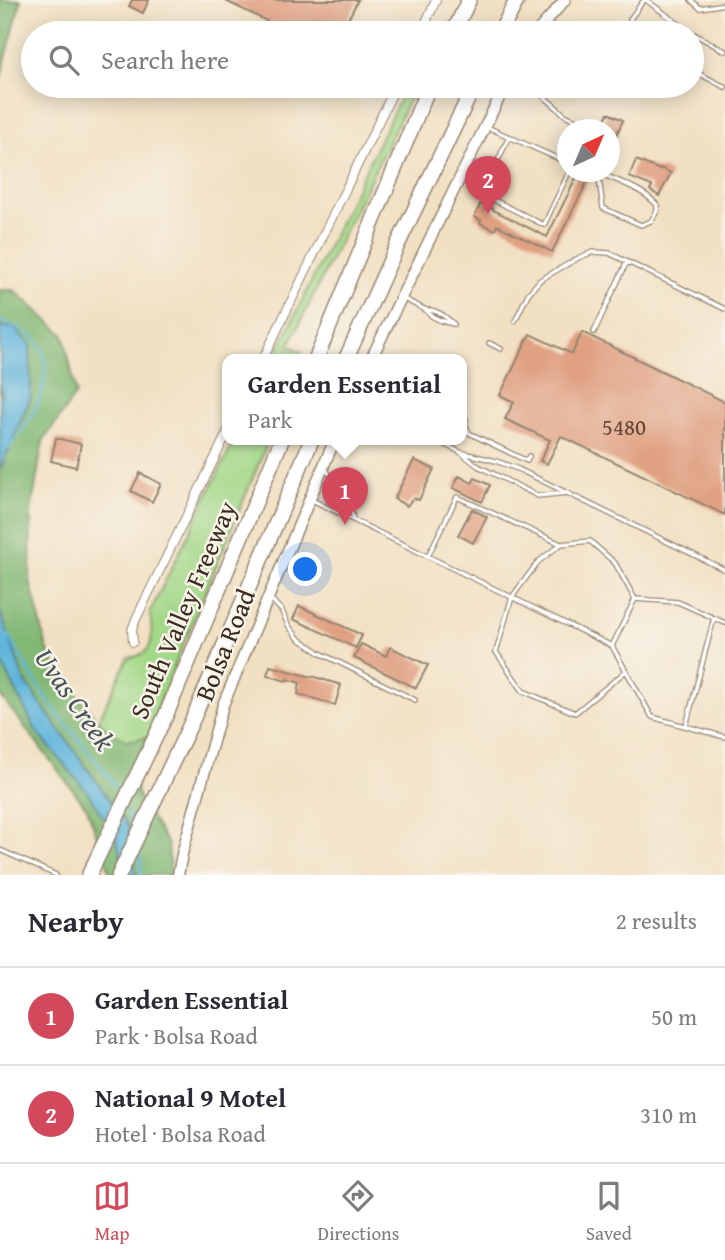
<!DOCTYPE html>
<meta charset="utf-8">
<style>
:root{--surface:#fff;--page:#f2f2f3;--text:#2b2b33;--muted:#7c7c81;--line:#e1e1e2;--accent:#d1495b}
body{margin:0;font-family:"Gentium Book Plus",serif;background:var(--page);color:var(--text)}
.compass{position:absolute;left:557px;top:119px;width:63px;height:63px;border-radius:50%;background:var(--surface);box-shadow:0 4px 18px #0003;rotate:44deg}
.you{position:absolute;left:306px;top:570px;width:24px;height:24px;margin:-18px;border:5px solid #fff;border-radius:50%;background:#1a73e8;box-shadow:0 0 0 10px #1a73e833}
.badge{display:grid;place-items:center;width:46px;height:46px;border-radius:50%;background:var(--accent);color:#fff;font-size:23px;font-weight:700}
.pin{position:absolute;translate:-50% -58px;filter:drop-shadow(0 2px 4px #0008)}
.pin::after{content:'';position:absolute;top:37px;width:24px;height:21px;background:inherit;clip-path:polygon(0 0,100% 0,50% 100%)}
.popup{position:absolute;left:222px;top:354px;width:245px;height:91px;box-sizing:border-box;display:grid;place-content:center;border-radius:14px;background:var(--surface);filter:drop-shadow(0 2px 5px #0005);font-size:23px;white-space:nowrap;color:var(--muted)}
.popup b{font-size:26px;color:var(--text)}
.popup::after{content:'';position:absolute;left:50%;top:100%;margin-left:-14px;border:14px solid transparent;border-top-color:var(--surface)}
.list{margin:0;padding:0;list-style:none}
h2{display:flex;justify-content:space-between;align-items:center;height:91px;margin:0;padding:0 28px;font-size:30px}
h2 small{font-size:23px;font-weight:400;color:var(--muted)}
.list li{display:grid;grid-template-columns:46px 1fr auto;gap:21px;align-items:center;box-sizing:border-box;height:98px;padding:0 28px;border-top:2px solid var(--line)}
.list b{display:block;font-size:26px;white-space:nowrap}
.list p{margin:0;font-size:23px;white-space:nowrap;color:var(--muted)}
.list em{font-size:23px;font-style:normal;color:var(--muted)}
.icon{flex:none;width:38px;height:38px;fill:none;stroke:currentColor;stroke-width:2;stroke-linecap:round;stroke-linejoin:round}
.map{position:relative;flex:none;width:725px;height:875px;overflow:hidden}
.search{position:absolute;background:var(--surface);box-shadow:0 4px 18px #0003;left:21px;right:21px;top:21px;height:77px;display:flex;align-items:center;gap:18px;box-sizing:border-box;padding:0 24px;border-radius:38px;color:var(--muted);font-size:26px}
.sheet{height:287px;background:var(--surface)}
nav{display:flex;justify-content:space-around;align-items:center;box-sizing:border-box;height:98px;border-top:2px solid var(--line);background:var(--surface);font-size:19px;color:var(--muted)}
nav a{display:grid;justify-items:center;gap:4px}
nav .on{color:var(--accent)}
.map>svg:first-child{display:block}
</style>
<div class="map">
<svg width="725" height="875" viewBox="0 0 725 875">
<rect width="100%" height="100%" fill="#f7f3e8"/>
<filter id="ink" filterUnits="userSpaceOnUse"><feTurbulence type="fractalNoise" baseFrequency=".0143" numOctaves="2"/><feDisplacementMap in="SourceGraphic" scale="14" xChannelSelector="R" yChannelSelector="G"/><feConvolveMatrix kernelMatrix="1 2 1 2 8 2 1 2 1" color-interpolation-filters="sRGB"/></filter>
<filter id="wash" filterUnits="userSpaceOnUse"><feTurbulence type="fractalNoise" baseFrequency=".00686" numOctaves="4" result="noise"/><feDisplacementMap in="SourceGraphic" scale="28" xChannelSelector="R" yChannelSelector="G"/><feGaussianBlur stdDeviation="1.57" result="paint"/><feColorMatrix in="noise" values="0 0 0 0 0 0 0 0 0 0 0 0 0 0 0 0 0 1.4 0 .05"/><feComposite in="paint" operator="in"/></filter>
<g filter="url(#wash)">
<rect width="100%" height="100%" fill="#f2e0c3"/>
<!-- green -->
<path fill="#a3d888" stroke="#6f8153" stroke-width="2" d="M406,86H416L289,345L302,352V359H274Z
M235,439H269L157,708L148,737L127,741L109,731L98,721L128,658C158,654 152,635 150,612Z"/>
<!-- forest -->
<path fill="#82b874" stroke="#5e7149" stroke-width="2" d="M0,0H21L0,81Z
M0,290H14L64,335L76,394L43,441L31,512L30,581L47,649L57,669L98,721L109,731L127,741L148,737L134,771L137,794L168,845L171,875H111L87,808L0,695Z"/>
<!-- water -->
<path fill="#5fb5dc" stroke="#4d707d" stroke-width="2" d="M0,326L14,328L30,344L31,397L0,470V399L2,393L0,383Z
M0,610L24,680L129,827L136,875H127L116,839L108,825L86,790L36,731L2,663L0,656Z"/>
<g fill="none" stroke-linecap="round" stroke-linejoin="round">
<!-- stream -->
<path stroke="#5fb5dc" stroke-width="2.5" d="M0,321C14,326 29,331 38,343C53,360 42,398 32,416C26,427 16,437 9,448
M8,635C23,660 36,685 54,709C76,738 101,764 121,795
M127,811L133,831
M139,847L142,875"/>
</g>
<g id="blocks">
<!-- building -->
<path fill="#e0a082" d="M132,0H149L143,13L129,6Z
M224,0H358L341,33H291Z
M608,113L623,120L610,150V130H600Z
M636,160L660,170L661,168L671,173L659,196L650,190L652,186L629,177Z
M579,172H592L552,252L497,225L495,230L480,223L481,220L474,217L481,203L483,204L485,200L492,204L490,207L495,211L547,237Z
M582,332L725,402V515L561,436L547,464L540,461L550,440L505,419L514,402L500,395L530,334L572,354Z
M56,438L81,444L76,467L51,461Z
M414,460L434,469L419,500L413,498L407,506L394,499Z
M140,473L161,484L152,502L131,491Z
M459,476L472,483L475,478L490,485L482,502L453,488Z
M472,509L487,517L473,543L458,535Z
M299,606L362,635L356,648L293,619Z
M361,644L386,656L390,647L428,665L416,688L354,658Z
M270,666L312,677V676L341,685L335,705L298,694L300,683L287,679L286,681L267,675Z"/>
</g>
</g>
<g filter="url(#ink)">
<use href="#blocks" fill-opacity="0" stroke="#968570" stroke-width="2"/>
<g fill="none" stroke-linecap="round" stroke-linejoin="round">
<!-- lane casing -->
<g stroke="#968570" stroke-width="6">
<path id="lane" d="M646,0L691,33
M691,0L700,8L725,4
M635,33L630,19L644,0
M692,33L725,51
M692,70L725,87
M532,86L565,115L590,127
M487,127L568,163
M509,137L482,194L544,225L569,172
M597,172C617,181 642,188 657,205V211L651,221L641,225L603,208L598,172
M402,298L426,310
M426,310C437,309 446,317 454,324C444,322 432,319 426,310Z
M515,321L528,294L540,280L580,257L593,252L609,253L725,309
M594,332L627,262
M489,343L501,349
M466,419L465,424L469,433L527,461L529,456
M433,439L460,452L478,466L538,496L567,493
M460,452L496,461L518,469L725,570
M325,468L350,504L353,519
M312,500L612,646L652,717L725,737
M428,556L457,497L561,544
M270,598L282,611L288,625L298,638L320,653L415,700
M612,646L635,599L678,602L725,623
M626,671L575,713L523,691L496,652L512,597L538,562L561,544L590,541L615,563L635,599
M686,726L714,618
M0,850L56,875"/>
</g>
<!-- street casing -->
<g stroke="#968570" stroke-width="10">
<path id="street" d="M421,33L436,0
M263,359L396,86
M133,642L132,630L136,619L228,431"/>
</g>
<!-- secondary casing -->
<g stroke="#968570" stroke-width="13">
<path id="secondary" d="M536,33L565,0
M371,359L505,86
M178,875L182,854L223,705L335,439"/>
</g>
<!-- highway casing -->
<g stroke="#968570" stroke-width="17">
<path id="highway" d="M453,33L469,0
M500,33L517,0
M316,359L429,86
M346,359L397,246L474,86
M89,875L166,715L282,439
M119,875L192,721L312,439"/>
</g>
<!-- lane -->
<use href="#lane" stroke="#fff" stroke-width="3.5"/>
<!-- street -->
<use href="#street" stroke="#fff" stroke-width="8"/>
<!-- secondary -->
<use href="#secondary" stroke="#fff" stroke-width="10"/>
<!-- highway -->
<use href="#highway" stroke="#fff" stroke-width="14"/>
</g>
</g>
<g text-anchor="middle" stroke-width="5" stroke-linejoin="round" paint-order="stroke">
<!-- number labels -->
<g font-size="23" fill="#644837">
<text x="624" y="435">5480</text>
</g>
<!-- street labels -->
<g font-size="26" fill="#3b2a1e" stroke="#f7f3e8">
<text transform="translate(183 610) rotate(-67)" y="9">South Valley Freeway</text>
<text transform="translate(225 645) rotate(-68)" y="9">Bolsa Road</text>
</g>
<!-- water labels -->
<g font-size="28" font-style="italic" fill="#465457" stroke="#f7f3e8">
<text transform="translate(75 699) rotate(55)" y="10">Uvas Creek</text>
</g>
</g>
</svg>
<svg class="compass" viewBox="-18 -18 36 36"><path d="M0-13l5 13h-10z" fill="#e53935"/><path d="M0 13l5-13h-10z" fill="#7c7c81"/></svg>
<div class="you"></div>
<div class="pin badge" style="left:345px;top:525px">1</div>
<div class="popup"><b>Garden Essential</b>Park</div>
<div class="pin badge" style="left:488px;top:214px">2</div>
<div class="search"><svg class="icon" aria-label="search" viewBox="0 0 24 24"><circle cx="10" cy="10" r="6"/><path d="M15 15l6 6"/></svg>Search here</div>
</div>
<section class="sheet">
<h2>Nearby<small>2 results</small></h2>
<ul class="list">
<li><span class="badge">1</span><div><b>Garden Essential</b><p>Park · Bolsa Road</p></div><em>50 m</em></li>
<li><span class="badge">2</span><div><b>National 9 Motel</b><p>Hotel · Bolsa Road</p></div><em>310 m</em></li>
</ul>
</section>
<nav>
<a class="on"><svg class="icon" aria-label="map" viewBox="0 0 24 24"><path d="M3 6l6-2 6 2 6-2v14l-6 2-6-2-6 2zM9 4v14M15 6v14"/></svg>Map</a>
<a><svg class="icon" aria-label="directions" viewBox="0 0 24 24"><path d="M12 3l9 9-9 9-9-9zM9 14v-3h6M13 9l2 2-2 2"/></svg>Directions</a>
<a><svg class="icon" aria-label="saved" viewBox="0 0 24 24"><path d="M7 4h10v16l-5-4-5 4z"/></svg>Saved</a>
</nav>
